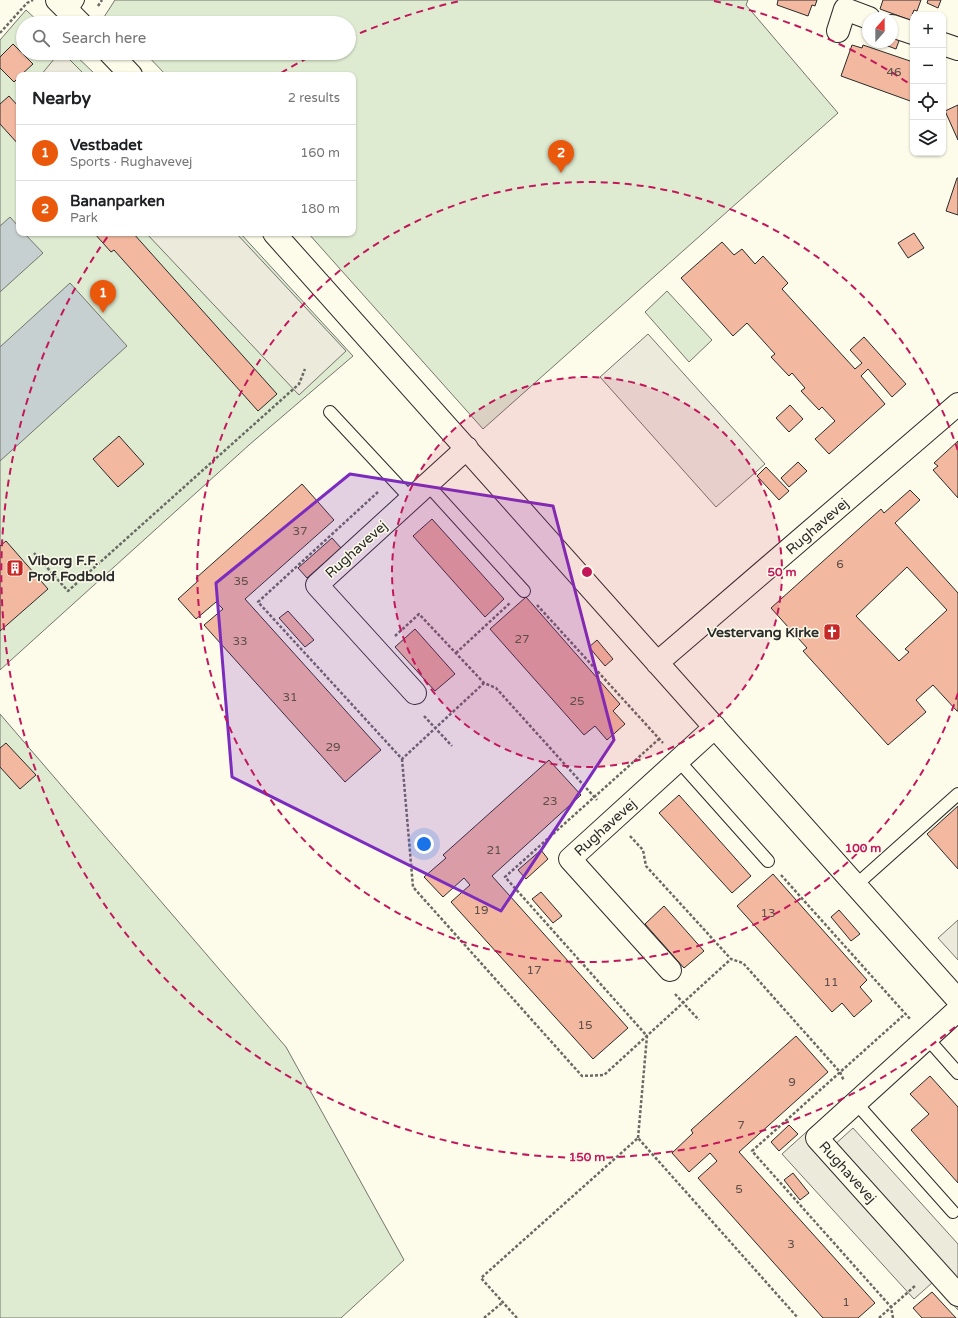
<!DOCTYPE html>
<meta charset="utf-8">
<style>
:root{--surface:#fff;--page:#f2f2f2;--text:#202124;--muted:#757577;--line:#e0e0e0;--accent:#ea580c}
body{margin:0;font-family:"Varela Round",sans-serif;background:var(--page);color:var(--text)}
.controls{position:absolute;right:12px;top:12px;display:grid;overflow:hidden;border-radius:8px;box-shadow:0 1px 3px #0004}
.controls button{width:36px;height:36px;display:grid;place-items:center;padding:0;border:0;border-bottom:1px solid var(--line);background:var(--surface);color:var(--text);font:20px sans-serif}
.compass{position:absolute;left:862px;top:12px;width:36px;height:36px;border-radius:50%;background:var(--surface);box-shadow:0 1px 3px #0004;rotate:21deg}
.you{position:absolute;left:424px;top:844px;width:14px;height:14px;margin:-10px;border:3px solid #fff;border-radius:50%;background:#1a73e8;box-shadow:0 0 0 6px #1a73e833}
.badge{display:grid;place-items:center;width:26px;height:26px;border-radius:50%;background:var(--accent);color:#fff;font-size:13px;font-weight:700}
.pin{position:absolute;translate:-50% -33px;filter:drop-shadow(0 1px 2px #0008)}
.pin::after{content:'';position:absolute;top:21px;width:14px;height:12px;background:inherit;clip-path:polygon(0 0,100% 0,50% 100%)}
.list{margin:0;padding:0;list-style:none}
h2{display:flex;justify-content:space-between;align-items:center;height:52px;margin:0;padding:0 16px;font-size:17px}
h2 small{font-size:13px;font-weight:400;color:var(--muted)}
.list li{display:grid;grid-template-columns:26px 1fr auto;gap:12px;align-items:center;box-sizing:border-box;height:56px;padding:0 16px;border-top:1px solid var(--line)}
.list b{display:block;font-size:15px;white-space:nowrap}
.list p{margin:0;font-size:13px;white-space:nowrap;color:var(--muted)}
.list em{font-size:13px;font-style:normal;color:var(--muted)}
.icon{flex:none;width:22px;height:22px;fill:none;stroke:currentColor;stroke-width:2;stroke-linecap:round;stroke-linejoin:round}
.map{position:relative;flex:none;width:958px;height:1318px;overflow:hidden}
.search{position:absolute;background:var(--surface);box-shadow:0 1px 3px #0004;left:16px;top:16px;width:340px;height:44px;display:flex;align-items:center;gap:10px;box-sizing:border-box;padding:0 14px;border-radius:22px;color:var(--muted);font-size:15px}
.panel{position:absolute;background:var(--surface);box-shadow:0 1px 3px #0004;left:16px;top:72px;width:340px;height:164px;border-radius:8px}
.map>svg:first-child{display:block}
</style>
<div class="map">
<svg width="958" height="1318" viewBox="0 0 958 1318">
<rect width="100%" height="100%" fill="#fdfbea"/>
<!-- green -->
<path fill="#deebd1" stroke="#74746e" d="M115,0H748L746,5L838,113L483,429L308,233H353V75H166L145,53H349V23H111L104,17Z
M26,10L40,23H23V53H73L96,75H19V233H240L353,356L249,445L0,670V40Z
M667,291L712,340L689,362L645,312Z
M0,714L286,1047L404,1260L341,1318H0Z"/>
<!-- parking -->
<path fill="#eceadb" stroke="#74746e" d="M59,53H63L85,75H41Z
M146,233H236L346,351L299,395Z
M648,334L765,464L716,507L600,377Z
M958,920V960L938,938Z
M813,1126L832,1147L853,1128L958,1244V1310L933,1282L914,1299L782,1154Z"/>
<!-- water -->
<path fill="#c7d0d0" stroke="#74746e" d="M10,217L19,227V233H24L43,253L0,292V226Z
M70,283L127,346L0,461V347Z"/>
<!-- building -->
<path fill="#f2b8a0" stroke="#2b2b2b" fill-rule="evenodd" d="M778,0H817L815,6L812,5L808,16L777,5Z
M883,0H921L917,11L914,10L910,20L880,9Z
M928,0H941L938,8L927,3Z
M892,35L900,38L896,49L877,42H892Z
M13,44L33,64L21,75H19V77L14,82L0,68V57Z
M852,45L862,48L863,45L913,62V102L841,76Z
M9,96L19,107V145L0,124V104Z
M958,105V140L945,111Z
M957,178H958V215L946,211Z
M94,233H133L277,394L258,411L114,250L111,252Z
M914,233L924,248L908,258L898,243Z
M722,242L734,255L742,249L755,264L763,256L788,283L782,289L855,369L862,363L850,350L864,337L906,384L892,397L868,369L861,376L885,404L829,454L815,439L835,421L822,407L819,410L801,391L805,388L792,373L789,376L771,357L775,354L747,323L733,336L681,278Z
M790,405L803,419L789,432L776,418Z
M119,436L144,464L118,487L93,459Z
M958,441V498L933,470L938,466L934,463Z
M798,462L807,471L789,487L781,478Z
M766,467L789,491L779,500L757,476Z
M302,484L334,520L245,599L381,750L345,782L204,625L223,609L216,602L196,619L178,599L198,581L196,578Z
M910,490L920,500L895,523L958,593V711H957L933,685L916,700L926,712L888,745L803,651L807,648L771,608L881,509L884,513ZM907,567L947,610L905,649L909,652L899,661L856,616Z
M432,519L504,599L485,617L413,536Z
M332,538L341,548L307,578L298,568Z
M6,541L48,589L0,631V546Z
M526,597L620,704L613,711L625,724L607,740L595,726L584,735L490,629Z
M288,611L314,640L305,647L279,618Z
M415,629L455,674L435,691L395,647Z
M597,640L613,659L605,666L589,647Z
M6,743L36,775L20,789L0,767V748Z
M549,760L581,795L492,876L628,1028L593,1059L451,902L470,885L464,878L443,897L424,877L446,858L443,855Z
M679,795L751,876L732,893L659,813Z
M958,806V869L927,834Z
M541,850L548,859L526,879L518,870Z
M773,874L867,980L860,987L872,1001L854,1017L842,1003L832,1012L737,906Z
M541,892L562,916L553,923L532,899Z
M664,906L704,951L684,968L645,924Z
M839,910L860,934L851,941L831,917Z
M796,1036L828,1072L739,1152L875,1303L858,1318H823L698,1178L717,1161L710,1153L689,1172L672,1153L693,1133L691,1130Z
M930,1076L958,1107V1183L911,1130L929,1114L910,1094Z
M789,1125L798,1134L779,1151L771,1142Z
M793,1173L809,1193L800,1200L784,1180Z
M932,1292L956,1318H922L913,1308Z"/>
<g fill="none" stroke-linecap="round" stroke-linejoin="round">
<!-- service casing -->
<g stroke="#2b2b2b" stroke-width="14">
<path id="service" d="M70,13L78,0
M330,412L411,499
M427,484L524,591
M678,760L768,861
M856,885L958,794
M927,1038L958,1073
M856,1103L953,1212"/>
</g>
<!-- minor casing -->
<g stroke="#2b2b2b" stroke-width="24">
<path id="minor" d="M57,0L80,23
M892,26L913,33
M838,31L845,9L869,18
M943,44L958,49
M110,53L131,75
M274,233L958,1000
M657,663L958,404
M415,693L317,585L467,448
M670,970L570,859L715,727
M958,1010L817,1138L958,1295"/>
</g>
<!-- path -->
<path stroke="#6a6964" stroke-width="2.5" stroke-dasharray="3 2" stroke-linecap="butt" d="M98,6L102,0
M0,33L27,3L33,0
M378,492L258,602L402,759L484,683
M34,553L68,591L299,384L305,369
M537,605L663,743
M395,636L419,614L484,683L496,688L597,800
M456,653L510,603
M424,716L452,746
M402,759L413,887L582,1076L604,1075L731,959
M630,836L643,850L646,866L731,959L743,963L840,1072L844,1081
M781,875L911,1020
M675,994L699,1020
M638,1138L647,1036L505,877L659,739
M484,1318L503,1302
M517,1318L481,1278L638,1138L798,1318
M879,1318L916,1285
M893,1318L891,1307L752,1151L905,1014"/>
<!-- service -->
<use href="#service" stroke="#fdfbea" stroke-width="12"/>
<!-- minor -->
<use href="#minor" stroke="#fdfbea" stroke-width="22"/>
</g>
<!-- marked area -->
<path fill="#7b2cbf" fill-opacity="0.2" stroke="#7b2cbf" stroke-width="3" stroke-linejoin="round" d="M350,474L553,506L614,740L501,911L232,777L216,583Z"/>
<!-- distance rings -->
<circle cx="587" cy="572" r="195" fill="#c2185b" fill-opacity=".12"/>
<g fill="none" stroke="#c2185b" stroke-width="2" stroke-dasharray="7 5">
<circle cx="587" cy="572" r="195"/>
<path d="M958 693A390 390 0 1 1 958 451"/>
<path d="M955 1027A585 585 0 0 1 108 236M281 73A585 585 0 0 1 317 53M349 38A585 585 0 0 1 460 1M714 1A585 585 0 0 1 910 84"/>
</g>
<!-- icons -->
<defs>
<g id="building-square" transform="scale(0.9)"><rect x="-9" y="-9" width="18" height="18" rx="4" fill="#c62828" stroke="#fdfbea"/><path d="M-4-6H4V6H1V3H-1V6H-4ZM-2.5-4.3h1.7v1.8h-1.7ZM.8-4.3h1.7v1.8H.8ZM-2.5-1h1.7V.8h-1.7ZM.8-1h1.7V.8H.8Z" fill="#fff"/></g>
<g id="church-square" transform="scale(0.9)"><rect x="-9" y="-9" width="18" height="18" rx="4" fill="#c62828" stroke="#fdfbea"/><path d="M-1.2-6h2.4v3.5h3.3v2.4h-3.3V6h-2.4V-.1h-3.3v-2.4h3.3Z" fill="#fff"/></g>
</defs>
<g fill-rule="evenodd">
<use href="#building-square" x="15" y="568"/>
<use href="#church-square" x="832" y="632"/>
</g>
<g text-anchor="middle" stroke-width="3" stroke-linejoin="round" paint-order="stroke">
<!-- number labels -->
<g font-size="12" fill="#5d4e48">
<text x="894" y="76">46</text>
<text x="300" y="535">37</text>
<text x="840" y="568">6</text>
<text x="241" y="585">35</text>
<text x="522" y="643">27</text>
<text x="240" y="645">33</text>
<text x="290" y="701">31</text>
<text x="577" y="705">25</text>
<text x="333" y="751">29</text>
<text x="550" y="805">23</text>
<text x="494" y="854">21</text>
<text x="481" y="914">19</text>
<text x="768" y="917">13</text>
<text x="534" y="974">17</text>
<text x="831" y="986">11</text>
<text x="585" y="1029">15</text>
<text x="792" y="1086">9</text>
<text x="741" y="1129">7</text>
<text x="739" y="1193">5</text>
<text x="791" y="1248">3</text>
<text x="846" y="1306">1</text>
</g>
<!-- street labels -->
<g font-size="14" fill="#2b2b2b" stroke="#fdfbea">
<text transform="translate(817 526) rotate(-41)" y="5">Rughavevej</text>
<text transform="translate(356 549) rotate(-42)" y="5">Rughavevej</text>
<text transform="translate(605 827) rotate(-42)" y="5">Rughavevej</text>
<text transform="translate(848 1172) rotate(48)" y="5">Rughavevej</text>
</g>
<!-- poi labels -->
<g font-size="14" font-weight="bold" fill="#2b2b2b" stroke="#fdfbea" text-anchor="start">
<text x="28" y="565">Viborg F.F.<tspan x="28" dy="16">Prof Fodbold</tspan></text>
<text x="819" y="637" text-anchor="end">Vestervang Kirke</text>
</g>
</g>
<circle cx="587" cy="572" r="6" fill="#c2185b" stroke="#fdfbea" stroke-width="2"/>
<g font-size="12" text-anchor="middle" font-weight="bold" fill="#c2185b" stroke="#fdfbea" stroke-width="3" stroke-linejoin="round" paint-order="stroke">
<text x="782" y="576">50 m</text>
<text x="863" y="852">100 m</text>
<text x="587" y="1161">150 m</text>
</g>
</svg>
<div class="controls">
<button>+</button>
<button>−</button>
<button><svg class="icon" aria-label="locate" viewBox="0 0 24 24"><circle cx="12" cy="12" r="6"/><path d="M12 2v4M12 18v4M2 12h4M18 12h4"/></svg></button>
<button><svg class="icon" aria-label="layers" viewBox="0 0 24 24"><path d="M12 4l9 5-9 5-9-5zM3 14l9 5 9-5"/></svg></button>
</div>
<svg class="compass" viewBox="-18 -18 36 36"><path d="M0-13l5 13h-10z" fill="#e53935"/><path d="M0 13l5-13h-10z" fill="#757577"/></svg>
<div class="you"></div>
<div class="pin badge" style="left:103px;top:313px">1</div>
<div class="pin badge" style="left:561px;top:173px">2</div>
<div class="search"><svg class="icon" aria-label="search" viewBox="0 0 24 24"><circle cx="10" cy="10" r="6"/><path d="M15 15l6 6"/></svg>Search here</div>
<section class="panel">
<h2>Nearby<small>2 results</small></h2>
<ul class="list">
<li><span class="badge">1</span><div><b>Vestbadet</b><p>Sports · Rughavevej</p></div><em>160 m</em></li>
<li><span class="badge">2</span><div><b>Bananparken</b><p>Park</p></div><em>180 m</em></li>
</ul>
</section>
</div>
